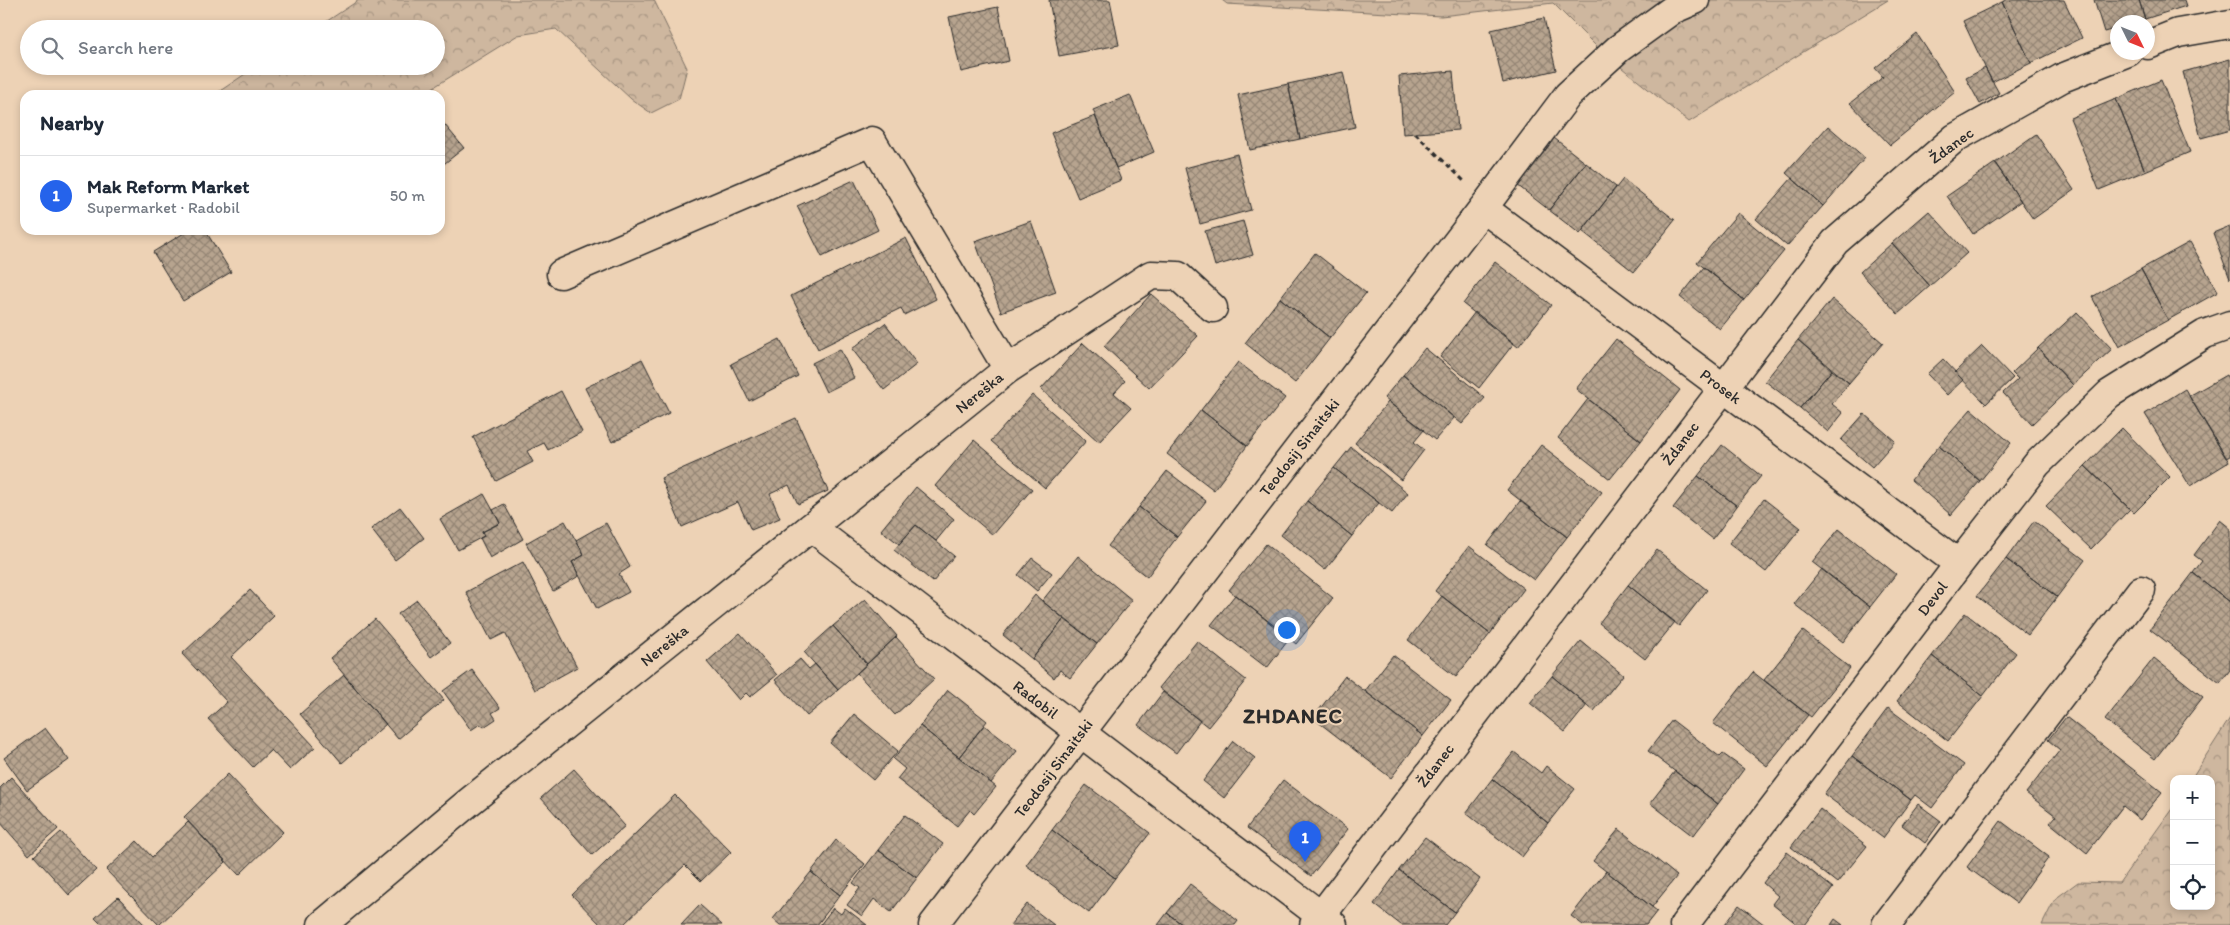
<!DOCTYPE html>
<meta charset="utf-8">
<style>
:root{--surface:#fff;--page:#f6f6f7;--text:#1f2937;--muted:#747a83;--line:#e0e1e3;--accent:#2563eb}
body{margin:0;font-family:Itim,sans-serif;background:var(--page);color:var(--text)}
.controls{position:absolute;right:15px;bottom:15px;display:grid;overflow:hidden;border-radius:10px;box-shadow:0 2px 8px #0003}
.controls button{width:45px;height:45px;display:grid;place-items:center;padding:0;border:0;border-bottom:1px solid var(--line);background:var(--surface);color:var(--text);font:25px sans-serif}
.compass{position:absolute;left:2110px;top:15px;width:45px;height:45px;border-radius:50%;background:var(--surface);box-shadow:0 2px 8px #0003;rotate:133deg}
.you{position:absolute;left:1286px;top:629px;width:18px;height:18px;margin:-12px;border:4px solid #fff;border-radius:50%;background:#1a73e8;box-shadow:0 0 0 8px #1a73e833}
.badge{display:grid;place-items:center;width:32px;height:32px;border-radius:50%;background:var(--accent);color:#fff;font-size:16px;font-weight:700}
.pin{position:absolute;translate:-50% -41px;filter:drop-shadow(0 1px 2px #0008)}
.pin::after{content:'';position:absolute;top:26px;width:18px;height:15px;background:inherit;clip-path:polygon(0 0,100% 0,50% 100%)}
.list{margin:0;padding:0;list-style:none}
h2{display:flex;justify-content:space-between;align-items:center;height:65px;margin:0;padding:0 20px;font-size:21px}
h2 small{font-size:16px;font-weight:400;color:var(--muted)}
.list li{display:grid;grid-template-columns:32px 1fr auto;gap:15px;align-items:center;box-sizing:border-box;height:80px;padding:0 20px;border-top:1px solid var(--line)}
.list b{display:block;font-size:19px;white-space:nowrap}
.list p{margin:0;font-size:16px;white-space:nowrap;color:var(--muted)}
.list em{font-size:16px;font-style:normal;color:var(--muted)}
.icon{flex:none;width:28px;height:28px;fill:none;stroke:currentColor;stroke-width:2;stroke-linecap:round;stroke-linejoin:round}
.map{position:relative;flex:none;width:2230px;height:925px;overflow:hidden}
.search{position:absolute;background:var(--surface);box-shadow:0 2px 8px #0003;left:20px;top:20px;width:425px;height:55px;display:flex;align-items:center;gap:12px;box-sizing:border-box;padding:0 18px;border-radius:28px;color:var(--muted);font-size:19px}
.panel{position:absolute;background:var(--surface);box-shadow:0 2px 8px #0003;left:20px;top:90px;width:425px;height:145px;border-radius:15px}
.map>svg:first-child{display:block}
</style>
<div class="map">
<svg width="2230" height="925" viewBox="0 0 2230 925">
<defs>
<pattern id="forest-crowns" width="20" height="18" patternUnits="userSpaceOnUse" patternTransform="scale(1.25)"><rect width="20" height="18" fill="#ceb79f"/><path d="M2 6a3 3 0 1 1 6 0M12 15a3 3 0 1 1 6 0" fill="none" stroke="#a79582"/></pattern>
<pattern id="building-cross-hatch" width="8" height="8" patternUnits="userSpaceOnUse" patternTransform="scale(1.25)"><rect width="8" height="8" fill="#b7a48f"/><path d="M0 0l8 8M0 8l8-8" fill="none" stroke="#958675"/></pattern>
</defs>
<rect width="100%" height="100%" fill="#edd2b5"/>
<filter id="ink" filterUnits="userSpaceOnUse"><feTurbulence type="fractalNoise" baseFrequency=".02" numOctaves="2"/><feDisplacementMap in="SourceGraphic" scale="10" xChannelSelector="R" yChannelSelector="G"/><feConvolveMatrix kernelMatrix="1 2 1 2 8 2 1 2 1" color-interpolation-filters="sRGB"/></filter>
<g filter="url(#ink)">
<!-- forest -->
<path fill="url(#forest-crowns)" stroke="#7c7165" d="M359,0H654L687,68L679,99L651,113L631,99L556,29L518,35L421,95H214L257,66H436V29H315Z
M1222,0H1888L1689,122L1601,51L1553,3L1441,16L1227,4Z
M2230,718V925H2042L2055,899L2078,882L2119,883L2174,806V906H2211V779H2191Z"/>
<!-- building -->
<path fill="url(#building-cross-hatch)" stroke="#2b2b2b" d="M1049,0H1110L1119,45L1059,56Z
M2007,0H2064L2082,38L2031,63L2002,2Z
M2094,0H2139L2145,19L2134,22H2118V28L2104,32Z
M2139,0H2184L2186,6L2145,19Z
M2002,2L2031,63L1992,82L1963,21Z
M998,7L1009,61L961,72L949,17Z
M1544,18L1556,70L1503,83L1491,30Z
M1917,34L1955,92L1890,145L1850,103L1883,77L1875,68Z
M2230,59V130L2201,138L2183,72Z
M1985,68L1999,93L1980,104L1966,78Z
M1453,71L1458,130L1403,134L1399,76Z
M1343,72L1355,127L1300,139L1288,84Z
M2161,80L2190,152L2145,171L2116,99Z
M1288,84L1300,139L1250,150L1238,95Z
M1130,95L1154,152L1116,168L1093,110Z
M2116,99L2145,171L2099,190L2070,118Z
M1095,116L1121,180L1078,198L1051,133Z
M440,119L464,148L440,167Z
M1828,126L1865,158L1823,206L1786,173Z
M2036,134L2074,190L2033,219L1995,163Z
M1554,138L1586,163L1549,210L1517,185Z
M1237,154L1251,210L1200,224L1185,168Z
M1586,163L1616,187L1580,234L1549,210Z
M1995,163L2021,201L1973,234L1947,196Z
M1792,178L1823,206L1787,246L1756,219Z
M1623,179L1675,220L1634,272L1582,231Z
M854,180L878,230L822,257L797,206Z
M1929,211L1967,253L1930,286L1892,243Z
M1738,213L1784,251L1744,300L1697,262Z
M1031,221L1056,292L1001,312L975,241Z
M1243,221L1253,255L1215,266L1205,231Z
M2230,226V279L2213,233Z
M189,230H205L231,272L183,301L153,252Z
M906,238L936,299L904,315L901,308L818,349L791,296Z
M2190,242L2218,292L2168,320L2141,269Z
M1892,243L1930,286L1898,314L1860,272Z
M1315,253L1366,293L1330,338L1280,298Z
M1495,262L1551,305L1518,347L1463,304Z
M1704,267L1744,300L1720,329L1680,297Z
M2141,269L2168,320L2119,347L2092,297Z
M1151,294L1198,336L1149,388L1104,346Z
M1280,298L1330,338L1295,383L1245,343Z
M1832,299L1883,343L1849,383L1798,340Z
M1475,312L1514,343L1479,388L1440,357Z
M2077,312L2112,349L2073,385L2038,348Z
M885,323L917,364L884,390L852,349Z
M780,339L798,376L749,401L731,364Z
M1616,339L1680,390L1641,441L1576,389Z
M1798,340L1832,370L1800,408L1765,381Z
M1083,343L1125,381L1114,393L1131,408L1099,442L1041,389Z
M1982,346L2013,378L1986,404L1955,372Z
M1425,348L1485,398L1462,424L1403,375Z
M2038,348L2073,385L2032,424L2003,393L2018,379L2012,373Z
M840,349L854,378L826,392L812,363Z
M642,359L669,413L612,442L585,388Z
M1943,359L1963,380L1947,395L1927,374Z
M1238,362L1285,398L1247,446L1201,410Z
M1832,370L1849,383L1832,404L1843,413L1828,432L1800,408Z
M1403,375L1454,418L1435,440L1384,398Z
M2226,375L2230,382V456L2226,458L2189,396Z
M2185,389L2229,462L2190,486L2145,414Z
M561,391L582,432L548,450L544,443L527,451L533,462L496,481L473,437Z
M1032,395L1086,441L1045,488L991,441Z
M1588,399L1641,441L1610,479L1558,438Z
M1388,402L1424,430L1414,442L1424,450L1401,480L1355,443Z
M1971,409L2011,443L1980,481L1939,446Z
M1201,410L1247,446L1214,490L1167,454Z
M1864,414L1895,441L1872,467L1841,440Z
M796,418L828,491L798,504L789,485L770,494L780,518L751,530L738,502L682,527L661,478Z
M2122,428L2170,477L2134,513L2085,466Z
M974,440L1032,489L993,535L935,486Z
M1541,445L1602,492L1567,537L1507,490Z
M1722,445L1761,476L1737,506L1698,476Z
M1939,446L1980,481L1951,515L1911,480Z
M1351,447L1408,493L1392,513L1334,468Z
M2085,466L2130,509L2091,549L2046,506Z
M1334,468L1379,503L1352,536L1307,501Z
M1167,471L1206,501L1177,537L1139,507Z
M1698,476L1737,506L1713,539L1673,508Z
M916,487L954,519L936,541L916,525L899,544L881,530Z
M484,494L500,523L482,532L484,536L458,550L440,519Z
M1764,499L1801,528L1766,572L1729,543Z
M1307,501L1352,536L1325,570L1281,535Z
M1520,501L1567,537L1534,580L1487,545Z
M504,504L523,539L490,558L480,538L484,536L482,532L500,523L493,510Z
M400,507L424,538L395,560L371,529Z
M1139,507L1177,537L1147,577L1108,546Z
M2220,520L2230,528V602L2193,573L2202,561L2194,555Z
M565,521L584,555L572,562L579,576L553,591L526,543Z
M2034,521L2085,560L2057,597L2006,559Z
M606,523L630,567L619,574L629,592L597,609L572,562L584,555L576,540Z
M916,525L954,556L933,582L894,550Z
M1839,529L1896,574L1870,607L1812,562Z
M1266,544L1333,598L1296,644L1229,590Z
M1469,546L1524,589L1490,634L1435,591Z
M1657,550L1707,590L1679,626L1628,585Z
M1078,556L1132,600L1097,644L1042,601Z
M1032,558L1052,573L1037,591L1018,575Z
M2006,559L2057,597L2028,635L1977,596Z
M523,562L577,667L535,690L505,633L491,640L466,592Z
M1822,569L1870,607L1843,642L1794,604Z
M2193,573L2230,602V670L2220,683L2150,629Z
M1628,585L1675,622L1645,659L1599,623Z
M250,590L274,616L231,657L315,747L290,770L271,750L253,767L208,719L227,702L182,654Z
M1035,595L1064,619L1032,659L1003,635Z
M1235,595L1290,638L1267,668L1211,625Z
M1442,596L1490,634L1456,677L1408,640Z
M865,599L897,636L867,664L833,626Z
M417,600L450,643L431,657L398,614Z
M1965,613L2016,653L1983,696L1932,656Z
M375,619L444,700L398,739L330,658Z
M1064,619L1097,644L1070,678L1060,670L1054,678L1032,659Z
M833,626L867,664L838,690L804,652Z
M1803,631L1850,668L1811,717L1764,680Z
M740,633L777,675L750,697L746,693L739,700L707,662Z
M896,637L934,679L895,715L857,673Z
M1197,641L1246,680L1208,727L1159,688Z
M1581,641L1623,675L1594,711L1552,676Z
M1393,655L1451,700L1423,736L1365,691Z
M1932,656L1983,696L1948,741L1897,701Z
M2154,658L2203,697L2155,759L2105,720Z
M800,659L809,669L815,664L838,690L807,716L775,680Z
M472,670L500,708L492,713L496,719L484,727L480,724L471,730L443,691Z
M1753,672L1808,715L1767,766L1713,723Z
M344,675L386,724L342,763L300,714Z
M1345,676L1423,736L1391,778L1313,718Z
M1552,676L1587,705L1565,732L1530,703Z
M948,690L987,721L959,757L920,726Z
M1163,692L1200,721L1176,753L1138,725Z
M1888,708L1964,765L1932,808L1915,795L1911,800L1852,756Z
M854,714L898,751L873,780L830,743Z
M2066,717L2162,792L2140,820L2123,806L2087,853L2050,823L2056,816L2026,793L2060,750L2048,740Z
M1672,720L1720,757L1723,754L1744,769L1718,804L1648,751Z
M984,725L1017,751L991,783L959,757Z
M920,726L996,787L974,814L970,810L957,826L897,779L905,769L893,759Z
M45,728L69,760L27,790L4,758Z
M1233,741L1255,758L1224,798L1203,781Z
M1514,752L1541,773L1546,766L1575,789L1548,823L1492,779Z
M1852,756L1911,800L1883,838L1824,794Z
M574,769L625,826L592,855L541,798Z
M1675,771L1718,804L1693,836L1650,803Z
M228,774L283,832L239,875L184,817Z
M11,777L58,829L29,855L0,822V788Z
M1492,779L1548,823L1522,857L1466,813Z
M1283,780L1348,829L1311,876L1247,828Z
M1086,785L1150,833L1115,878L1052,830Z
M675,795L731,852L701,881L685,865L623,925H601L572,895Z
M1918,804L1941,821L1925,843L1902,825Z
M1820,809L1867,846L1837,883L1791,847Z
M905,815L943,844L917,878L878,850Z
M2001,821L2049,857L2016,903L1967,867Z
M188,822L226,862L159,925L106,870L137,841L152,857Z
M1619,829L1677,876L1652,907L1593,861Z
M1052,830L1115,878L1089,913L1026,865Z
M61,832L96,870L69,895L34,856Z
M1425,837L1480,879L1455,912L1399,870Z
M836,840L865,864L840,895L811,872Z
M878,850L917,878L891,912L874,899L862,916L847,905L860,888L853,883Z
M1787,852L1833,888L1805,925H1798L1772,904L1778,896L1763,883Z
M1399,870L1455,912L1445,925H1401L1374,904Z
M1606,871L1657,911L1646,925H1583L1571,916Z
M811,872L840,895L817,925H780L773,919Z
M1190,884L1238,921L1235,925H1183L1167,913Z
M118,897L145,925H102L95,918Z
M1027,904L1054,925H1010Z
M700,905L722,925H681Z
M1739,905L1765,925H1724Z
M833,908L841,914L845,908L867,925H820Z
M1167,913L1183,925H1158Z
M1835,919L1843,925H1831Z"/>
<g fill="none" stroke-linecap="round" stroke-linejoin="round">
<!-- minor casing -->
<g stroke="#2b2b2b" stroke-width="31">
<path id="minor" d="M2148,45L2178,33L2230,24
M1483,208L1959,564
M561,274L872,141L1008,369
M811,527L1333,925
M322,925L469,802L1008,369L1151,275L1178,276L1213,308
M933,925L1487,203L1568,95L1618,49L1672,10L1695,0
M1314,925L1835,242L1955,138L2062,78L2128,52
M1684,925L1959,564L2037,464L2109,394L2205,334L2230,325
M1886,925L2141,590"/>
</g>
<!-- path -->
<path stroke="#2b2b2b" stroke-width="3" stroke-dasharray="5 4" stroke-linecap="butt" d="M1415,133L1465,182"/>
<!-- minor -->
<use href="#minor" stroke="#edd2b5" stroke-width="28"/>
</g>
</g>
<g text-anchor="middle" stroke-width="4" stroke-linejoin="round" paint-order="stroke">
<!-- street labels -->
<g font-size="16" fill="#2b2b2b" stroke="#edd2b5">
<text transform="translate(1951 145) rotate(-36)" y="6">Ždanec</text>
<text transform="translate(1721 386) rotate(37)" y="6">Prosek</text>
<text transform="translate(979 392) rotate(-39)" y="6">Nereška</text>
<text transform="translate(1680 443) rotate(-53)" y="6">Ždanec</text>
<text transform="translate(1299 447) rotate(-52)" y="6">Teodosij Sinaitski</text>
<text transform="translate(1932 598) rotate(-53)" y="6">Devol</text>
<text transform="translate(664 645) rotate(-39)" y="6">Nereška</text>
<text transform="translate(1036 699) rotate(37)" y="6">Radobil</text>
<text transform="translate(1435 765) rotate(-53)" y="6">Ždanec</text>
<text transform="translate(1053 768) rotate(-53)" y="6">Teodosij Sinaitski</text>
</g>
<!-- district labels -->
<g font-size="21" font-weight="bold" letter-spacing="1" fill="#2b2b2b" stroke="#edd2b5">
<text x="1293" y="723">ZHDANEC</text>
</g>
</g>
</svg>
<div class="controls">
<button>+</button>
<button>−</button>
<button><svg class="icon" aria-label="locate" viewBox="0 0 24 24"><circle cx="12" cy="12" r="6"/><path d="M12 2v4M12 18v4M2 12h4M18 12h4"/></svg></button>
</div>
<svg class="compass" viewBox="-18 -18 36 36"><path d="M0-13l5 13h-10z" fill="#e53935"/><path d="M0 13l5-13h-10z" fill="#747a83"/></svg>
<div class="you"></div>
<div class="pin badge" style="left:1305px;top:862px">1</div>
<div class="search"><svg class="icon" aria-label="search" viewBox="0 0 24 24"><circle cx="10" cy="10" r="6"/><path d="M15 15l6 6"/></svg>Search here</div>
<section class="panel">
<h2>Nearby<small></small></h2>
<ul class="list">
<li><span class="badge">1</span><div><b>Mak Reform Market</b><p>Supermarket · Radobil</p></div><em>50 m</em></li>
</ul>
</section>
</div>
